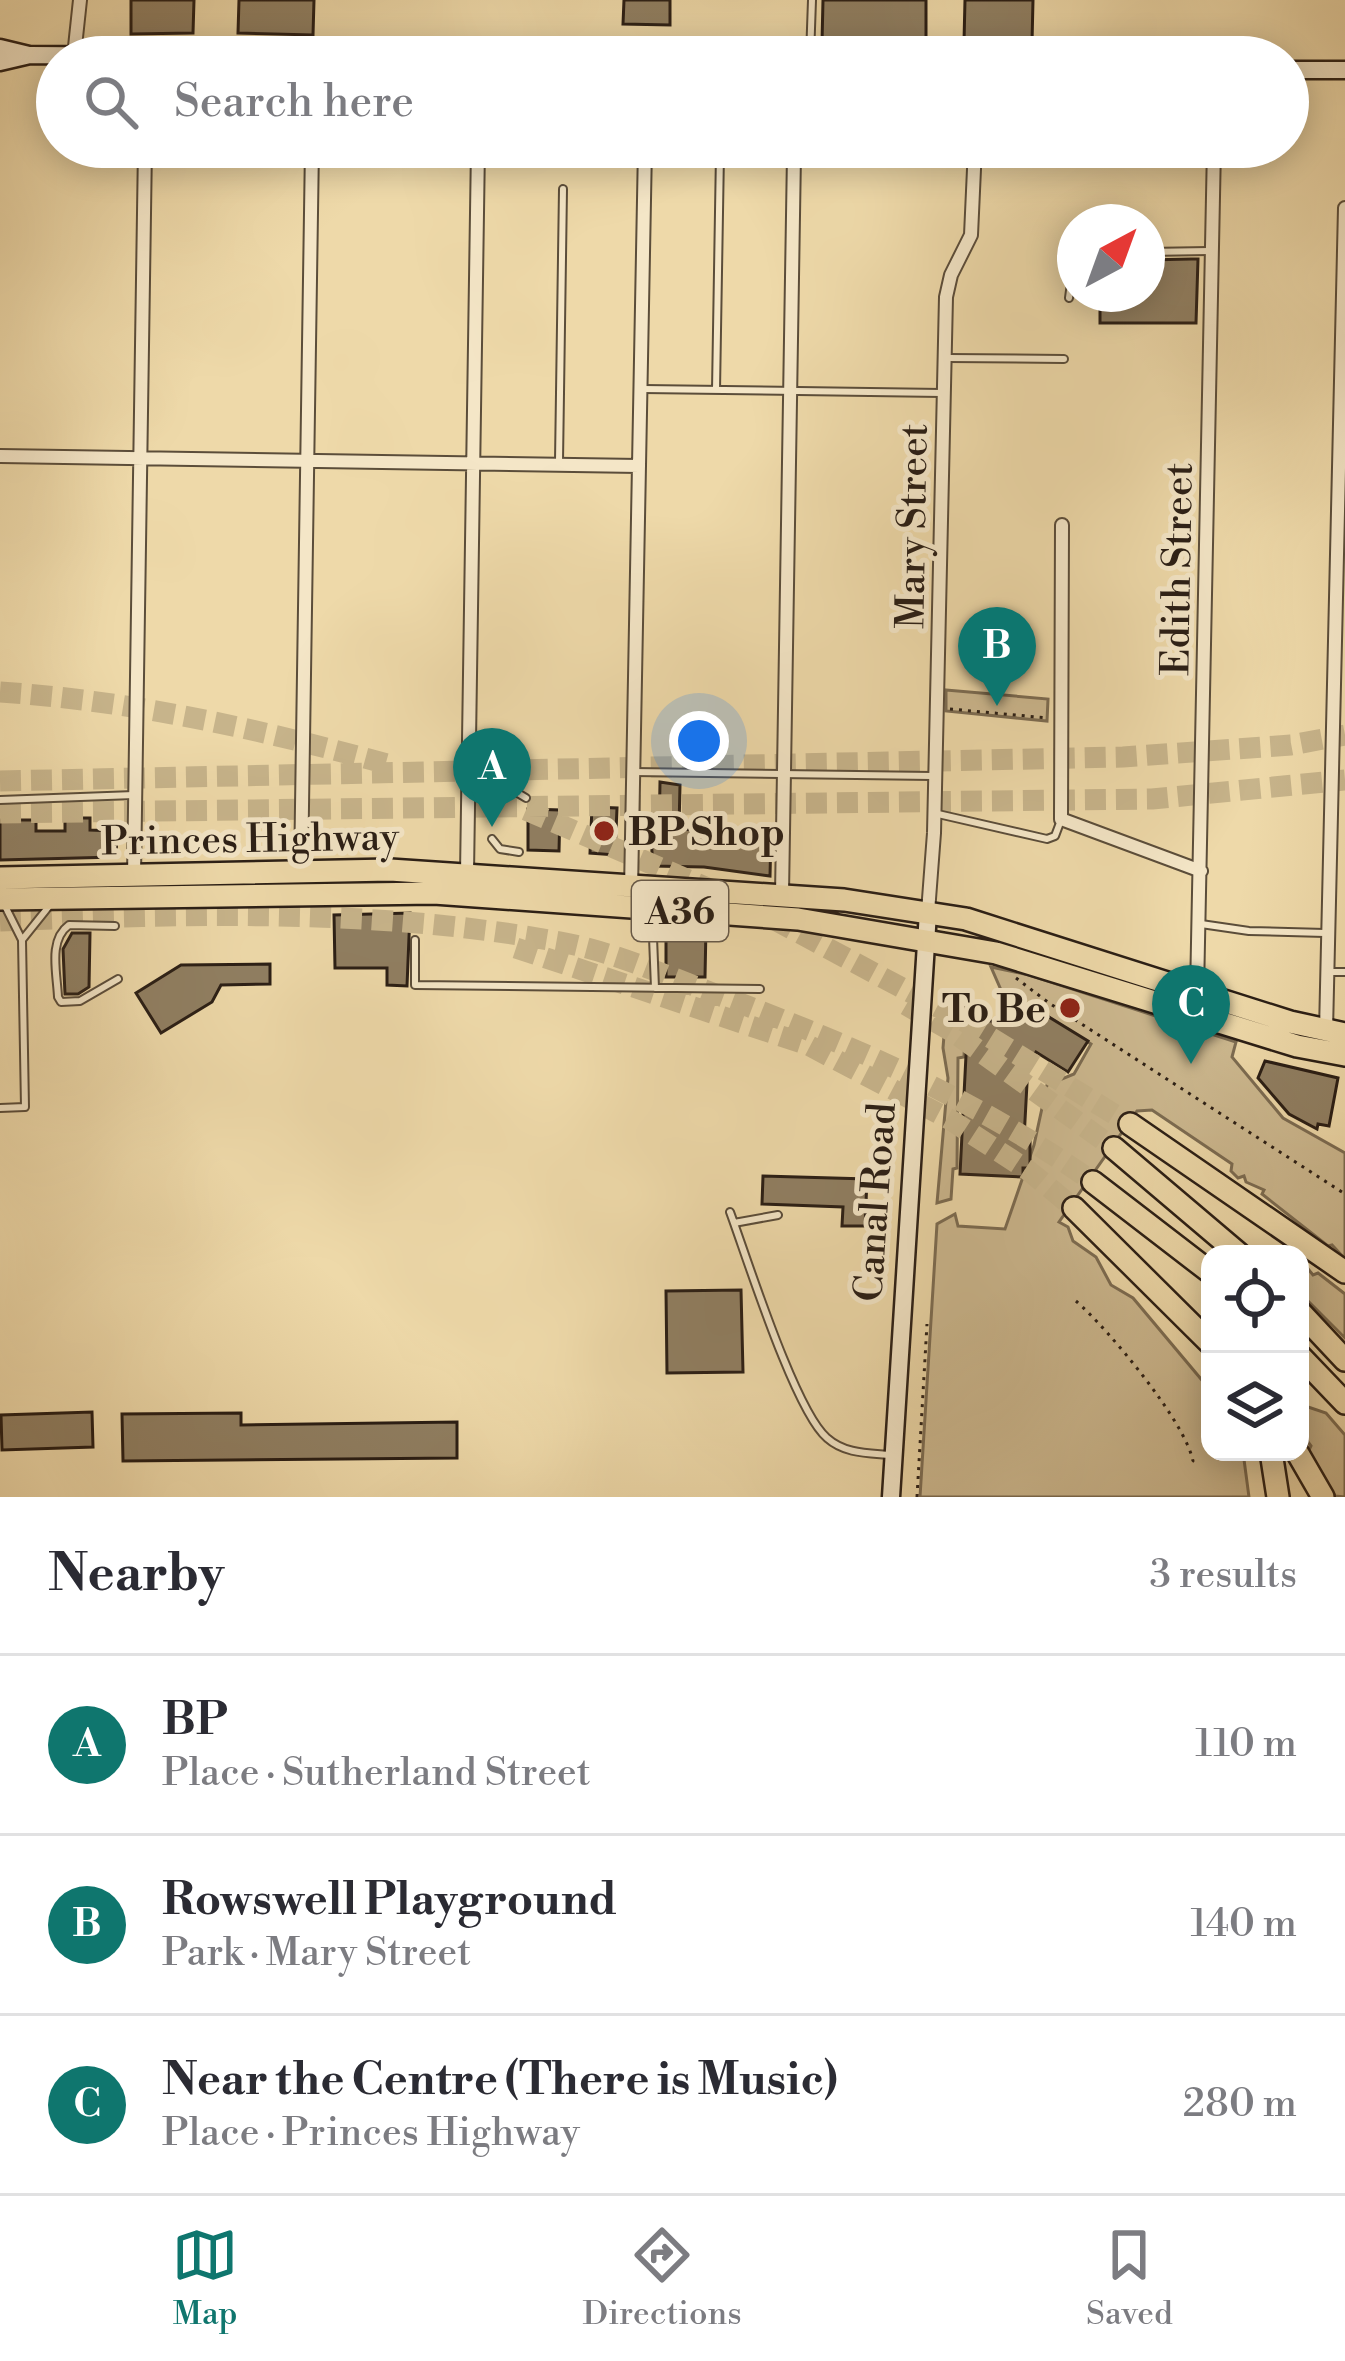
<!DOCTYPE html>
<meta charset="utf-8">
<style>
:root{--surface:#fff;--page:#f2f2f3;--text:#2b2b33;--muted:#7c7c81;--line:#e1e1e2;--accent:#0f766e}
body{margin:0;font-family:"Libre Bodoni",serif;background:var(--page);color:var(--text)}
.controls{position:absolute;right:36px;bottom:36px;display:grid;overflow:hidden;border-radius:24px;box-shadow:0 6px 30px #0003}
.controls button{width:108px;height:108px;display:grid;place-items:center;padding:0;border:0;border-bottom:3px solid var(--line);background:var(--surface);color:var(--text);font:60px sans-serif}
.compass{position:absolute;left:1057px;top:204px;width:108px;height:108px;border-radius:50%;background:var(--surface);box-shadow:0 6px 30px #0003;rotate:41deg}
.you{position:absolute;left:699px;top:741px;width:42px;height:42px;margin:-30px;border:9px solid #fff;border-radius:50%;background:#1a73e8;box-shadow:0 0 0 18px #1a73e833}
.badge{display:grid;place-items:center;width:78px;height:78px;border-radius:50%;background:var(--accent);color:#fff;font-size:39px;font-weight:700}
.pin{position:absolute;translate:-50% -99px;filter:drop-shadow(0 3px 6px #0008)}
.pin::after{content:'';position:absolute;top:63px;width:42px;height:36px;background:inherit;clip-path:polygon(0 0,100% 0,50% 100%)}
.list{margin:0;padding:0;list-style:none}
h2{display:flex;justify-content:space-between;align-items:center;height:156px;margin:0;padding:0 48px;font-size:51px}
h2 small{font-size:39px;font-weight:400;color:var(--muted)}
.list li{display:grid;grid-template-columns:78px 1fr auto;gap:36px;align-items:center;box-sizing:border-box;height:180px;padding:0 48px;border-top:3px solid var(--line)}
.list b{display:block;font-size:45px;white-space:nowrap}
.list p{margin:0;font-size:39px;white-space:nowrap;color:var(--muted)}
.list em{font-size:39px;font-style:normal;color:var(--muted)}
.icon{flex:none;width:66px;height:66px;fill:none;stroke:currentColor;stroke-width:2;stroke-linecap:round;stroke-linejoin:round}
.map{position:relative;flex:none;width:1345px;height:1497px;overflow:hidden}
.search{position:absolute;background:var(--surface);box-shadow:0 6px 30px #0003;left:36px;right:36px;top:36px;height:132px;display:flex;align-items:center;gap:30px;box-sizing:border-box;padding:0 42px;border-radius:66px;color:var(--muted);font-size:45px}
.sheet{height:696px;background:var(--surface)}
nav{display:flex;justify-content:space-around;align-items:center;box-sizing:border-box;height:168px;border-top:3px solid var(--line);background:var(--surface);font-size:33px;color:var(--muted)}
nav a{display:grid;justify-items:center;gap:6px}
nav .on{color:var(--accent)}
.map>svg:first-child{display:block}
</style>
<div class="map">
<svg width="1345" height="1497" viewBox="0 0 1345 1497">
<rect width="100%" height="100%" fill="#eed9a9"/>
<filter id="stains"><feTurbulence type="fractalNoise" baseFrequency=".00167" numOctaves="4"/><feColorMatrix values="0 0 0 0 .2 0 0 0 0 .09 0 0 0 0 .02 0 0 0 .5 -.17"/></filter>
<radialGradient id="worn" r=".72"><stop offset=".6" stop-color="#630" stop-opacity="0"/><stop offset="1" stop-color="#630" stop-opacity=".3"/></radialGradient>
<!-- green -->
<path fill="#cdb990" stroke="#7c6c52" stroke-width="3" d="M946,690L1048,699L1047,721L946,711Z
M991,967L1029,975L1236,1042L1232,1057L1283,1118L1345,1153V1259L1332,1245L1328,1246L1262,1194L1264,1190L1246,1182L1244,1176L1238,1178L1231,1171L1232,1164L1152,1110L1137,1111L1059,1222L1068,1227L1073,1241L1096,1257L1111,1285L1133,1298L1206,1385L1210,1391V1452H1243L1249,1497H920L937,1224L955,1214L958,1226L1005,1229L1034,1145L1047,1085L1074,1074L1091,1044L1031,1006L999,1009L1001,990Z
M947,999L966,1004L964,1057L958,1058L957,1168L953,1169L951,1199L937,1203L948,1078L943,1048Z
M1300,1259L1313,1275L1318,1273L1345,1294V1338L1300,1293Z
M1300,1393L1308,1407L1326,1413L1345,1435V1497L1335,1496L1308,1452L1311,1446L1300,1431Z"/>
<!-- building -->
<path fill="#907f62" stroke="#2a1e15" stroke-width="3" d="M131,0H194L193,33L131,34Z
M239,0H314L313,35L238,33Z
M624,0H670V25L623,24Z
M823,0H926V43H822Z
M965,0H1033L1032,43L964,42Z
M1191,259H1198L1196,323H1100V294H1147V260Z
M660,782L680,785L679,829L771,834L770,876L704,867L653,866L651,838L659,837Z
M592,807L617,808L615,855L590,853Z
M528,809L560,810L559,851L528,850Z
M65,818H90V830L117,831L116,857L0,860V820H36V831H65Z
M410,913L407,986L387,985V968H335L334,915Z
M666,925L706,927L705,977H666Z
M72,933H90L89,987L78,994H65L63,949Z
M270,964V984L221,985L212,1002L161,1033L136,993L181,965Z
M1031,1006L1088,1041L1068,1072L1036,1052L1028,1065L1024,1139L1030,1140V1168H1023V1177L960,1174L968,1016L1000,1023Z
M1265,1061L1338,1078L1329,1126L1318,1124L1317,1129L1289,1114L1258,1078Z
M763,1176L867,1179L865,1226H842L843,1207L762,1204Z
M741,1290L743,1372L667,1373L666,1291Z
M92,1412L93,1447L2,1450L1,1415Z
M241,1413V1425L457,1422V1458L123,1461L122,1414Z"/>
<g fill="none" stroke-linecap="round" stroke-linejoin="round">
<!-- highway-tunnel -->
<path stroke="#c7b48b" stroke-width="21" stroke-dasharray="21 10" stroke-linecap="butt" d="M0,692C134,701 264,730 394,766
M0,781L1123,757L1291,745L1345,735
M526,810L712,890
M0,813L1152,799L1345,780
M773,919L962,1020L1130,1124
M0,921C185,914 371,908 555,941C608,950 660,973 710,992C845,1042 975,1098 1093,1182
M516,948L808,1045L949,1119L1029,1171L1074,1208
M906,1005L953,1032L1114,1148"/>
<!-- lane casing -->
<g stroke="#5b4d3a" stroke-width="10">
<path id="lane" d="M810,57L812,0
M645,152L971,157
M1147,252L1209,251
M1069,298L1075,253
M948,358L1064,359
M643,389L942,393
M716,390L720,153
M559,461L563,189
M634,772L932,776
M0,800L134,795
M492,814L501,794L516,792L526,798
M938,814L1047,839L1055,836L1061,820
M492,839L500,849L519,852
M652,912L655,988
M1201,924L1249,931L1325,933
M115,926L69,925C48,940 57,973 58,997L61,1002L80,1001L118,979
M22,940L50,905
M415,940V985L760,989
M1328,972H1345
M0,1108L25,1107L22,940L5,906
M730,1212C747,1258 795,1411 827,1438C845,1454 868,1453 890,1455
M734,1223L778,1215"/>
</g>
<!-- street casing -->
<g stroke="#5b4d3a" stroke-width="16">
<path id="street" d="M74,56L80,0
M0,456L639,466
M1062,525L1061,819L1201,871
M301,872L312,147
M467,873L478,147
M134,876L145,147
M631,890L645,147
M782,894L794,154
M928,912L934,833L946,297L951,275L971,235L975,147
M1197,992L1214,147
M1326,1031L1345,208"/>
</g>
<!-- secondary casing -->
<g stroke="#2a1e15" stroke-width="21">
<path id="secondary" d="M0,48L29,55
M0,62L30,55L332,57
M1288,70H1345
M891,1497L928,912"/>
</g>
<!-- highway casing -->
<g stroke="#2a1e15" stroke-width="26">
<path id="highway" d="M0,878L390,870L844,900L966,919L1290,1022L1345,1034
M0,899L434,893L798,919L996,953L1297,1046L1345,1055
M1130,1124L1345,1272
M1114,1148L1239,1254
M1093,1182L1210,1272
M1074,1208L1210,1343
M1300,1312L1345,1360
M1300,1356L1345,1403
M1271,1452L1278,1497
M1297,1452L1323,1497"/>
</g>
<!-- path -->
<path stroke="#2a1e15" stroke-width="3" stroke-dasharray="3 6" stroke-linecap="butt" d="M950,709L1048,718
M1016,978L1049,1003L1345,1194
M1041,1017L1049,1003
M1076,1301C1108,1329 1185,1421 1193,1461L1189,1465
M917,1497L927,1324"/>
<!-- lane -->
<use href="#lane" stroke="#f4e6c7" stroke-width="6"/>
<!-- street -->
<use href="#street" stroke="#f4e6c7" stroke-width="12"/>
<!-- secondary -->
<use href="#secondary" stroke="#f4e6c7" stroke-width="16"/>
<!-- highway -->
<use href="#highway" stroke="#eed9a9" stroke-width="21"/>
</g>
<!-- markers -->
<g fill="#8f2418" stroke="#f4e6c7" stroke-width="4.5">
<circle cx="604" cy="831" r="12"/>
<circle cx="1070" cy="1008" r="12"/>
</g>
<g text-anchor="middle" stroke-width="10" stroke-linejoin="round" paint-order="stroke">
<!-- shield labels -->
<rect fill="#f4e6c7" stroke="#675a4a" stroke-width="3" x="632" y="881" width="96" height="60" rx="9"/>
<g font-size="36" font-weight="bold" fill="#2a1e15">
<text x="680" y="924">A36</text>
</g>
<!-- street labels -->
<g font-size="39" fill="#2a1e15" stroke="#f4e6c7">
<text transform="translate(911 526) rotate(-89)" y="14">Mary Street</text>
<text transform="translate(1176 569) rotate(-89)" y="14">Edith Street</text>
<text transform="translate(250 838) rotate(-1)" y="14">Princes Highway</text>
<text transform="translate(874 1202) rotate(-86)" y="14">Canal Road</text>
</g>
<!-- poi labels -->
<g font-size="39" font-weight="bold" fill="#2a1e15" stroke="#f4e6c7" text-anchor="start">
<text x="628" y="845">BP Shop</text>
<text x="1046" y="1022" text-anchor="end">To Be</text>
</g>
</g>
<rect width="100%" height="100%" filter="url(#stains)"/>
<rect width="100%" height="100%" fill="url(#worn)"/>
</svg>
<div class="controls">
<button><svg class="icon" aria-label="locate" viewBox="0 0 24 24"><circle cx="12" cy="12" r="6"/><path d="M12 2v4M12 18v4M2 12h4M18 12h4"/></svg></button>
<button><svg class="icon" aria-label="layers" viewBox="0 0 24 24"><path d="M12 4l9 5-9 5-9-5zM3 14l9 5 9-5"/></svg></button>
</div>
<svg class="compass" viewBox="-18 -18 36 36"><path d="M0-13l5 13h-10z" fill="#e53935"/><path d="M0 13l5-13h-10z" fill="#7c7c81"/></svg>
<div class="you"></div>
<div class="pin badge" style="left:492px;top:827px">A</div>
<div class="pin badge" style="left:997px;top:706px">B</div>
<div class="pin badge" style="left:1191px;top:1064px">C</div>
<div class="search"><svg class="icon" aria-label="search" viewBox="0 0 24 24"><circle cx="10" cy="10" r="6"/><path d="M15 15l6 6"/></svg>Search here</div>
</div>
<section class="sheet">
<h2>Nearby<small>3 results</small></h2>
<ul class="list">
<li><span class="badge">A</span><div><b>BP</b><p>Place · Sutherland Street</p></div><em>110 m</em></li>
<li><span class="badge">B</span><div><b>Rowswell Playground</b><p>Park · Mary Street</p></div><em>140 m</em></li>
<li><span class="badge">C</span><div><b>Near the Centre (There is Music)</b><p>Place · Princes Highway</p></div><em>280 m</em></li>
</ul>
</section>
<nav>
<a class="on"><svg class="icon" aria-label="map" viewBox="0 0 24 24"><path d="M3 6l6-2 6 2 6-2v14l-6 2-6-2-6 2zM9 4v14M15 6v14"/></svg>Map</a>
<a><svg class="icon" aria-label="directions" viewBox="0 0 24 24"><path d="M12 3l9 9-9 9-9-9zM9 14v-3h6M13 9l2 2-2 2"/></svg>Directions</a>
<a><svg class="icon" aria-label="saved" viewBox="0 0 24 24"><path d="M7 4h10v16l-5-4-5 4z"/></svg>Saved</a>
</nav>
